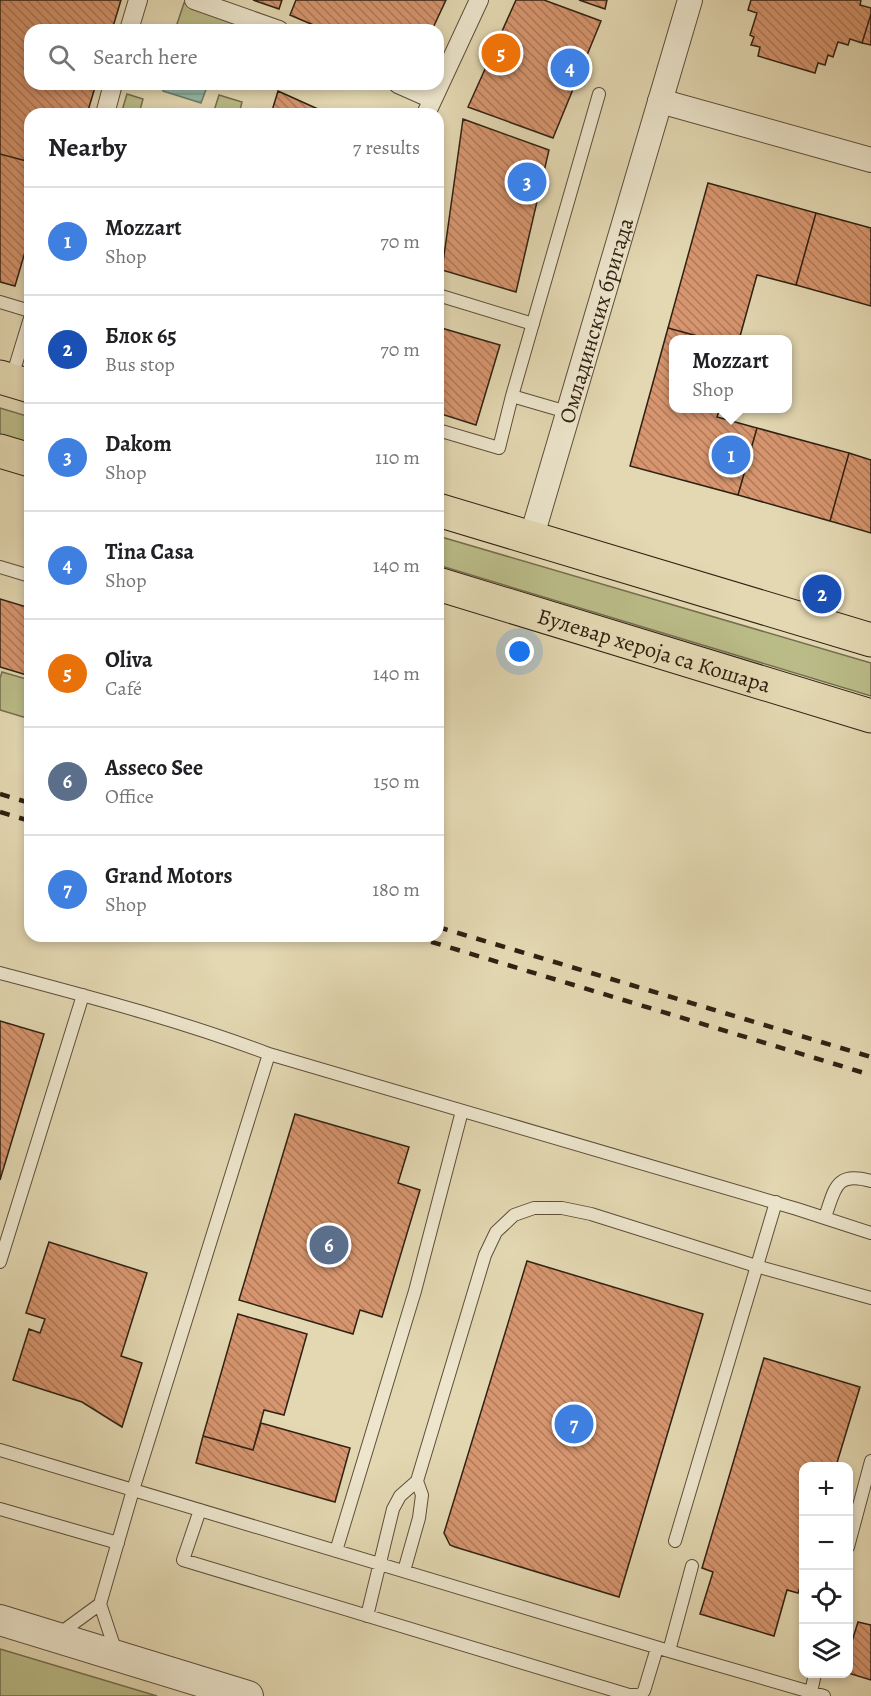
<!DOCTYPE html>
<meta charset="utf-8">
<style>
:root{--surface:#fff;--page:#f6f6f6;--text:#202124;--muted:#757577;--line:#e0e0e0;--accent:#8f2418}
body{margin:0;font-family:Alegreya,serif;background:var(--page);color:var(--text)}
.controls{position:absolute;right:18px;bottom:18px;display:grid;overflow:hidden;border-radius:12px;box-shadow:0 3px 9px #0003}
.controls button{width:54px;height:54px;display:grid;place-items:center;padding:0;border:0;border-bottom:2px solid var(--line);background:var(--surface);color:var(--text);font:30px sans-serif}
.you{position:absolute;left:520px;top:652px;width:21px;height:21px;margin:-15px;border:4px solid #fff;border-radius:50%;background:#1a73e8;box-shadow:0 0 0 9px #1a73e833}
.badge{display:grid;place-items:center;width:39px;height:39px;border-radius:50%;background:var(--accent);color:#fff;font-size:20px;font-weight:700}
.pin{position:absolute;translate:-50% -50%;border:3px solid #fff;box-shadow:0 2px 6px #0006}
.popup{position:absolute;left:669px;top:335px;width:123px;height:78px;box-sizing:border-box;display:grid;place-content:center;border-radius:12px;background:var(--surface);filter:drop-shadow(0 2px 4px #0005);font-size:20px;white-space:nowrap;color:var(--muted)}
.popup b{font-size:22px;color:var(--text)}
.popup::after{content:'';position:absolute;left:50%;top:100%;margin-left:-12px;border:12px solid transparent;border-top-color:var(--surface)}
.list{margin:0;padding:0;list-style:none}
h2{display:flex;justify-content:space-between;align-items:center;height:78px;margin:0;padding:0 24px;font-size:26px}
h2 small{font-size:20px;font-weight:400;color:var(--muted)}
.list li{display:grid;grid-template-columns:39px 1fr auto;gap:18px;align-items:center;box-sizing:border-box;height:108px;padding:0 24px;border-top:2px solid var(--line)}
.list b{display:block;font-size:22px;white-space:nowrap}
.list p{margin:0;font-size:20px;white-space:nowrap;color:var(--muted)}
.list em{font-size:20px;font-style:normal;color:var(--muted)}
.icon{flex:none;width:33px;height:33px;fill:none;stroke:currentColor;stroke-width:2;stroke-linecap:round;stroke-linejoin:round}
.map{position:relative;flex:none;width:871px;height:1696px;overflow:hidden}
.search{position:absolute;background:var(--surface);box-shadow:0 3px 9px #0003;left:24px;top:24px;width:420px;height:66px;display:flex;align-items:center;gap:15px;box-sizing:border-box;padding:0 21px;border-radius:18px;color:var(--muted);font-size:22px}
.panel{position:absolute;background:var(--surface);box-shadow:0 3px 9px #0003;left:24px;top:108px;width:420px;height:834px;border-radius:18px}
.map>svg:first-child{display:block}
</style>
<div class="map">
<svg width="871" height="1696" viewBox="0 0 871 1696">
<defs>
<pattern id="water-rules" width="6" height="5" patternUnits="userSpaceOnUse" patternTransform="scale(1.5)"><rect width="6" height="5" fill="#96bba8"/><path d="M0 2.5h6" fill="none" stroke="#82a090"/></pattern>
<pattern id="building-back-hatch" width="6" height="6" patternUnits="userSpaceOnUse" patternTransform="scale(1.5)"><rect width="6" height="6" fill="#d7966f"/><path d="M-1 5l2 2M0 0l6 6M5-1l2 2" fill="none" stroke="#af7a5a"/></pattern>
</defs>
<rect width="100%" height="100%" fill="#e3d8b2"/>
<filter id="stains"><feTurbulence type="fractalNoise" baseFrequency=".00333" numOctaves="4"/><feColorMatrix values="0 0 0 0 .2 0 0 0 0 .09 0 0 0 0 .02 0 0 0 .5 -.17"/></filter>
<radialGradient id="worn" r=".72"><stop offset=".6" stop-color="#630" stop-opacity="0"/><stop offset="1" stop-color="#630" stop-opacity=".3"/></radialGradient>
<!-- grass -->
<path fill="#babc88" stroke="#746e4e" stroke-width="1.5" d="M184,3L235,19L231,30H175Z
M127,94L143,99L139,114H121Z
M219,95L242,102L239,114H213Z
M0,408L30,417V445L0,436Z
M438,536L871,663V696L438,565Z
M2,672L30,680V719L0,710V678Z
M0,1649L157,1696H0Z"/>
<!-- water -->
<path fill="url(#water-rules)" stroke="#6d7d6c" stroke-width="1.5" d="M165,84H208L201,103L163,91Z"/>
<!-- building -->
<path fill="url(#building-back-hatch)" stroke="#2f2113" stroke-width="1.5" d="M0,0H121L112,30H30V84H96L87,114H30V162L0,154Z
M253,0H282L279,9Z
M296,0H446L432,30H325L290,15Z
M516,0H544L601,21L553,138L468,107Z
M579,0H607L605,9Z
M751,0H861L860,5L871,8V14L862,43L850,39L848,45L838,42L833,57L828,55L825,65L818,63L815,73L758,56L760,47L751,45L754,37L750,35L757,13L748,10Z
M871,14V45L862,43Z
M278,91L329,114H271Z
M463,119L549,150L516,292L442,270Z
M0,154L30,162V235L15,286L0,282Z
M708,183L816,213L796,285L757,275L739,340H712L668,328Z
M816,213L871,228V306L796,285Z
M438,327L500,345L476,425L438,413Z
M668,328L712,340H674V408H720L717,417L757,428L738,495L630,466Z
M757,428L849,453L830,521L738,495Z
M849,453L871,460V533L830,521Z
M0,599L30,608V676L0,667Z
M0,1021L44,1034L0,1180Z
M295,1114L409,1147L398,1183L420,1190L382,1317L360,1310L353,1334L239,1300Z
M49,1242L147,1273L121,1356L142,1363L122,1427L82,1402L13,1380L29,1329L40,1333L45,1319L26,1313Z
M527,1261L703,1314L619,1597L455,1547L450,1545L444,1533Z
M238,1314L307,1334L284,1415L264,1410L253,1450L203,1436Z
M764,1358L860,1387L836,1466H804V1576L798,1593L787,1590L774,1636L700,1614L713,1572L702,1568Z
M261,1423L350,1448L335,1502L196,1463L203,1436L253,1450Z
M858,1622L871,1625V1680L848,1673V1654Z"/>
<g fill="none" stroke-linecap="round" stroke-linejoin="round">
<!-- service casing -->
<g stroke="#5c4f3b" stroke-width="14">
<path id="service" d="M438,295L533,324
M0,302L30,311
M11,380L30,318
M512,396L599,94
M438,430L499,448L512,396L567,412
M0,567L30,576
M0,973C90,997 182,1021 269,1054L797,1209L871,1233
M825,1217C835,1189 835,1171 871,1181
M0,1262L83,995
M0,1450L669,1651L824,1696
M0,1509L118,1543
M200,1510L183,1560L629,1695H640L644,1691L657,1648
M675,1541L776,1202
M848,1547L871,1461
M336,1551L415,1291L462,1111
M404,1571L419,1518L422,1495L417,1481
M367,1616L393,1509L400,1496L417,1481L485,1255L496,1232L514,1215L534,1208H562L591,1214L756,1266L871,1298
M59,1634L100,1604
M669,1651L692,1566
M116,1652L100,1604L133,1490L269,1054
M811,1692L815,1674"/>
</g>
<!-- pedestrian casing -->
<g stroke="#5c4f3b" stroke-width="20">
<path id="pedestrian" d="M194,0L279,30
M129,30L138,0
M398,84L432,99
M105,114L113,84
M426,114L479,0"/>
</g>
<!-- minor casing -->
<g stroke="#5c4f3b" stroke-width="26">
<g id="minor">
<path d="M660,101L871,160"/>
<path id="s1" d="M531,539L690,0"/>
</g>
</g>
<!-- tertiary casing -->
<g stroke="#5c4f3b" stroke-width="32">
<path id="tertiary" d="M0,1620L248,1696"/>
</g>
<!-- primary casing -->
<g stroke="#2f2113" stroke-width="35">
<g id="primary">
<path d="M0,377L30,386"/>
<path d="M0,451L30,460"/>
<path d="M438,510L871,640"/>
<path id="s2" d="M438,584L871,716"/>
</g>
</g>
<!-- service -->
<use href="#service" stroke="#ede6cd" stroke-width="12"/>
<!-- pedestrian -->
<use href="#pedestrian" stroke="#ede6cd" stroke-width="18"/>
<!-- minor -->
<use href="#minor" stroke="#ede6cd" stroke-width="24"/>
<!-- tertiary -->
<use href="#tertiary" stroke="#ede6cd" stroke-width="30"/>
<!-- primary -->
<use href="#primary" stroke="#e3d8b2" stroke-width="33"/>
<!-- rail -->
<path stroke="#2f2113" stroke-width="4.5" stroke-dasharray="10 10" stroke-linecap="butt" d="M0,794L30,803
M0,812L30,821
M438,927L871,1057
M412,936L871,1075"/>
</g>
<g text-anchor="middle" stroke-width="4.5" stroke-linejoin="round" paint-order="stroke">
<!-- street labels -->
<g font-size="22" fill="#2f2113" stroke="#ede6cd">
<text dy="8" stroke="none"><textPath href="#s1" startOffset="228">Омладинских бригада</textPath></text>
<text dy="8" stroke="none"><textPath href="#s2" startOffset="226">Булевар хероја са Кошара</textPath></text>
</g>
</g>
<rect width="100%" height="100%" filter="url(#stains)"/>
<rect width="100%" height="100%" fill="url(#worn)"/>
</svg>
<div class="controls">
<button>+</button>
<button>−</button>
<button><svg class="icon" aria-label="locate" viewBox="0 0 24 24"><circle cx="12" cy="12" r="6"/><path d="M12 2v4M12 18v4M2 12h4M18 12h4"/></svg></button>
<button><svg class="icon" aria-label="layers" viewBox="0 0 24 24"><path d="M12 4l9 5-9 5-9-5zM3 14l9 5 9-5"/></svg></button>
</div>
<div class="you"></div>
<div class="pin badge" style="left:731px;top:455px;background:#3f7fe0">1</div>
<div class="popup"><b>Mozzart</b>Shop</div>
<div class="pin badge" style="left:822px;top:594px;background:#1a4fb4">2</div>
<div class="pin badge" style="left:527px;top:182px;background:#3f7fe0">3</div>
<div class="pin badge" style="left:570px;top:68px;background:#3f7fe0">4</div>
<div class="pin badge" style="left:501px;top:53px;background:#e8710a">5</div>
<div class="pin badge" style="left:329px;top:1245px;background:#5c6f8a">6</div>
<div class="pin badge" style="left:574px;top:1424px;background:#3f7fe0">7</div>
<div class="search"><svg class="icon" aria-label="search" viewBox="0 0 24 24"><circle cx="10" cy="10" r="6"/><path d="M15 15l6 6"/></svg>Search here</div>
<section class="panel">
<h2>Nearby<small>7 results</small></h2>
<ul class="list">
<li><span class="badge" style="background:#3f7fe0">1</span><div><b>Mozzart</b><p>Shop</p></div><em>70 m</em></li>
<li><span class="badge" style="background:#1a4fb4">2</span><div><b>Блок 65</b><p>Bus stop</p></div><em>70 m</em></li>
<li><span class="badge" style="background:#3f7fe0">3</span><div><b>Dakom</b><p>Shop</p></div><em>110 m</em></li>
<li><span class="badge" style="background:#3f7fe0">4</span><div><b>Tina Casa</b><p>Shop</p></div><em>140 m</em></li>
<li><span class="badge" style="background:#e8710a">5</span><div><b>Oliva</b><p>Café</p></div><em>140 m</em></li>
<li><span class="badge" style="background:#5c6f8a">6</span><div><b>Asseco See</b><p>Office</p></div><em>150 m</em></li>
<li><span class="badge" style="background:#3f7fe0">7</span><div><b>Grand Motors</b><p>Shop</p></div><em>180 m</em></li>
</ul>
</section>
</div>
